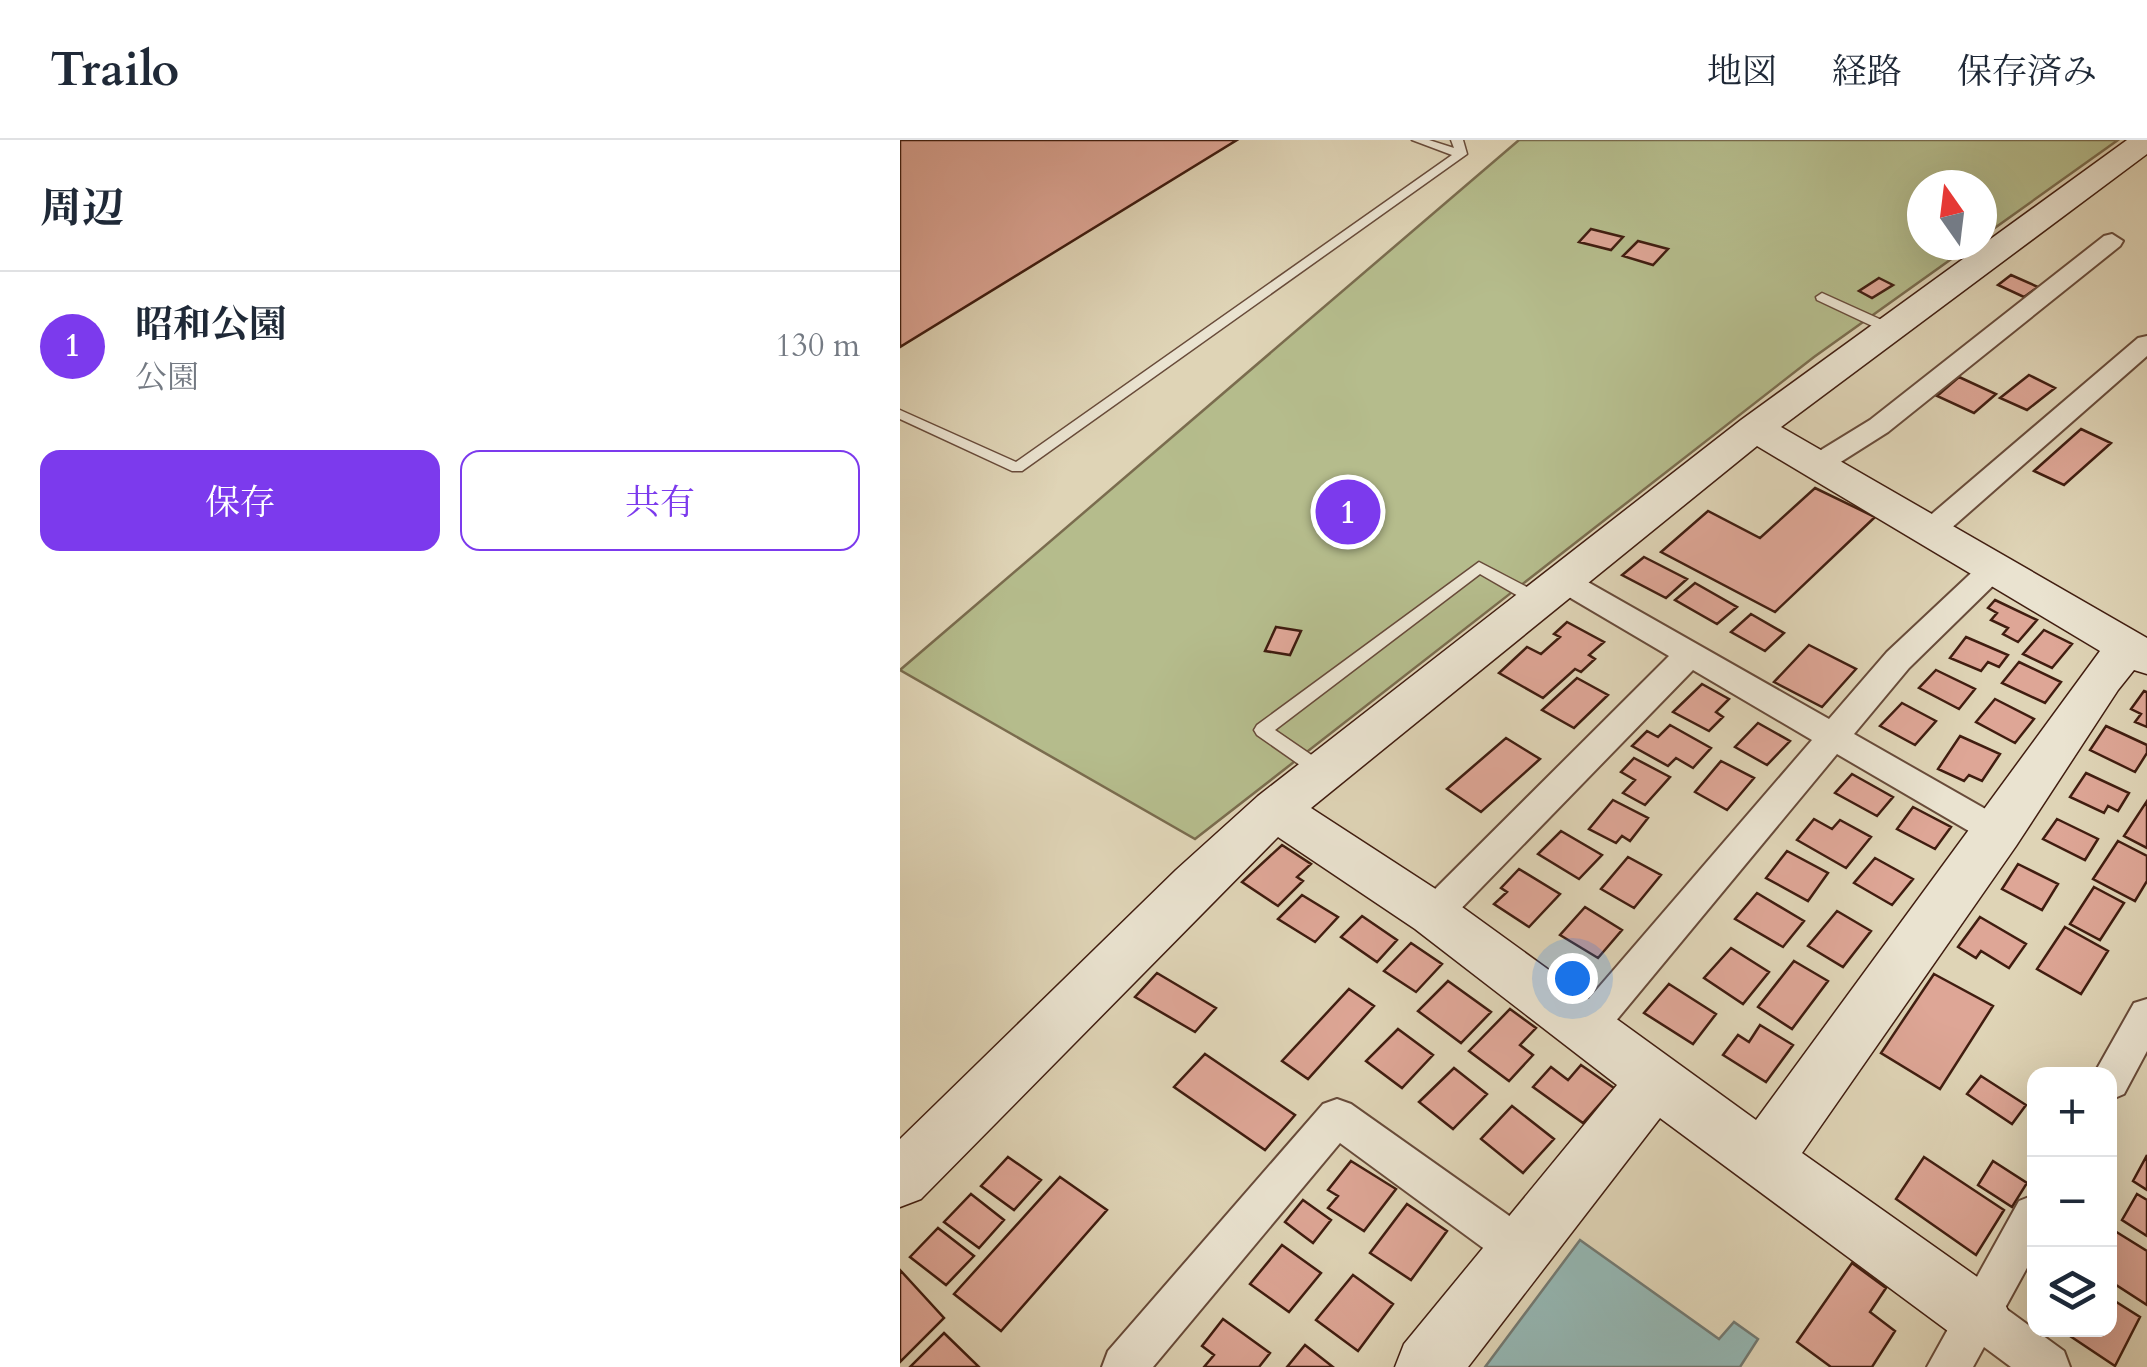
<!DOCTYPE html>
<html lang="ja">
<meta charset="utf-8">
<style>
:root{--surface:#fff;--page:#f2f2f3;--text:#1f2937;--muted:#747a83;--line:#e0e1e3;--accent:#7c3aed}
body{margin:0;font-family:Cardo,"Noto Serif JP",serif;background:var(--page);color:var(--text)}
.controls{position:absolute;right:30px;bottom:30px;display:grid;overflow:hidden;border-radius:20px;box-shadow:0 10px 40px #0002}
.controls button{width:90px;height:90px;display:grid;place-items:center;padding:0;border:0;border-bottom:2px solid var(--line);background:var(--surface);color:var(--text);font:50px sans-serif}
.compass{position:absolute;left:1007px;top:30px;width:90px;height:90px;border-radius:50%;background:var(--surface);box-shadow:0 10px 40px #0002;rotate:346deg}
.you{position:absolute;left:672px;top:838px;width:35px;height:35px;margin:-25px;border:8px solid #fff;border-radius:50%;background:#1a73e8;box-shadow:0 0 0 15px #1a73e833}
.badge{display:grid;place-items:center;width:65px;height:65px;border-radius:50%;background:var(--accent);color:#fff;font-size:32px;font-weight:700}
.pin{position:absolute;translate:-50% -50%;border:5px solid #fff;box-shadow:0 2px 10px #0006}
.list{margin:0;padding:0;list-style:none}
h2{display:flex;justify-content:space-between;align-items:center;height:130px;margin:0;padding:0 40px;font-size:42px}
h2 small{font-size:32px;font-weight:400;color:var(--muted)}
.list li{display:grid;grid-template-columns:65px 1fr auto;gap:30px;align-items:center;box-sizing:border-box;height:150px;padding:0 40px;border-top:2px solid var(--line)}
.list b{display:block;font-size:38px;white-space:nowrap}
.list p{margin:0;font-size:32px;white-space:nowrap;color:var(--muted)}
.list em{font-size:32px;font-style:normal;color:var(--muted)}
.actions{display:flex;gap:20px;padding:30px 40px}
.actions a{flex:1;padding:22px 0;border:2px solid var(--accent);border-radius:20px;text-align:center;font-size:35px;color:var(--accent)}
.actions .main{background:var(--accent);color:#fff}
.icon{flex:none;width:55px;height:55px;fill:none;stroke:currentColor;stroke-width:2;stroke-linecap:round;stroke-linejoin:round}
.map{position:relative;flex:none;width:1247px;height:1227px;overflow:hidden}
header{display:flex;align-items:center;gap:60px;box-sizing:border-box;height:140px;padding:0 50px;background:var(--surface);border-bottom:2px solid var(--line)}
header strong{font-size:48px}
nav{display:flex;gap:55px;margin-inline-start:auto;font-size:35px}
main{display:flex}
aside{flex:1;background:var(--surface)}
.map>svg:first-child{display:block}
</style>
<header>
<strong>Trailo</strong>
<nav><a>地図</a><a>経路</a><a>保存済み</a></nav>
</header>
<main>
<aside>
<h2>周辺<small></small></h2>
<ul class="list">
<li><span class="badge">1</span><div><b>昭和公園</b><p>公園</p></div><em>130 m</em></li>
</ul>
<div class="actions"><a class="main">保存</a><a>共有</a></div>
</aside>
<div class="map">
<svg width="1247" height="1227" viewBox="0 0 1247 1227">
<rect width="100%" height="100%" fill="#dfd4b6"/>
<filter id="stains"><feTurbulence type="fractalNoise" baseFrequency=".002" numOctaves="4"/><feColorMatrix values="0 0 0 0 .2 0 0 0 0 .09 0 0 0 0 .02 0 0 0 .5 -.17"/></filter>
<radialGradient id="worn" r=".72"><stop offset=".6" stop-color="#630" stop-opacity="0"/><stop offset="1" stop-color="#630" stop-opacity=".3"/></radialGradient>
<!-- green -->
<path fill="#b5bc8c" stroke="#7a6c4e" stroke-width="2.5" d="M619,0H1218L1082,97V45H1022V105H1071L914,217L295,699L0,530Z"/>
<!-- water -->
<path fill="#94b7b4" stroke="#727972" stroke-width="2.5" d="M680,1100L819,1199L834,1182L858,1199L840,1227H585Z"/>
<!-- building -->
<path fill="#dea696" stroke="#401d10" stroke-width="2.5" d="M0,0H337L0,207Z
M691,89L723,97L711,110L679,102Z
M738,101L768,109L753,125L723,116Z
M1111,135L1138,147L1124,157L1098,145Z
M979,138L993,145L972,158L959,151Z
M1129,235L1155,248L1127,270L1100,258Z
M1059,237L1096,254L1074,273L1037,256Z
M1181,289L1211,303L1164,345L1134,331Z
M915,348L975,377L875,472L761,412L808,371L860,398Z
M744,417L787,439L766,458L722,435Z
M795,443L837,467L817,484L775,460Z
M1095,460L1137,480L1118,502L1103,494L1108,488L1091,480L1097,473L1088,468Z
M851,474L884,493L865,511L831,492Z
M667,482L704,502L689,515L695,519L681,532L675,529L643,558L599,533L627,507L641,514L660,497L654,494Z
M376,487L401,491L390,515L365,511Z
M1144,490L1172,504L1152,528L1123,514Z
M1066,497L1108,515L1099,527L1088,522L1081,531L1050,518Z
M909,505L956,529L922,567L874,542Z
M1119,522L1161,542L1145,563L1102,543Z
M1036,530L1075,549L1059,569L1019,548Z
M677,538L708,555L674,588L642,570Z
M802,544L829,559L816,572L823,577L809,591L773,572Z
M1244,551L1247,552V587L1235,582L1241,574L1231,569Z
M1095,559L1134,579L1115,603L1076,582Z
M1002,563L1036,581L1015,605L980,586Z
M858,583L890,601L867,625L835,607Z
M770,585L811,608L793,628L776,618L768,626L732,606L747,591L758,597Z
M1206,586L1247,605V613L1235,632L1190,610Z
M1060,596L1100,614L1082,641L1069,635L1064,641L1038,629Z
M606,598L640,619L581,672L547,649Z
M734,618L770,637L745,665L723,653L735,640L721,632Z
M821,621L854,638L827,670L795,652Z
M1186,633L1229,653L1218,671L1208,666L1204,673L1170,657Z
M952,634L993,657L977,676L935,653Z
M713,660L748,678L730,701L722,696L716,703L689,689Z
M1247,661V708L1224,696Z
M1013,667L1051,687L1035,709L997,689Z
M914,679L932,689L940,680L971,697L946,728L897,700Z
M1157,679L1198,699L1185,720L1143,699Z
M661,691L702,715L679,739L638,714Z
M1218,701L1247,716V741L1235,761L1193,739Z
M382,705L411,724L397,737L403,741L378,766L342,742Z
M887,711L928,733L908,761L866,738Z
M728,717L761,735L734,768L701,749Z
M975,718L1013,739L992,765L954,743Z
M1118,724L1158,744L1142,770L1102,749Z
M619,729L660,754L629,787L594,764L607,752L601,748Z
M1194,747L1224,763L1200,800L1170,784Z
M857,753L904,781L883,807L835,779Z
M402,755L438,777L415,802L378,779Z
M685,767L722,790L698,818L660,795Z
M937,771L971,791L943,827L908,806Z
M462,776L497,800L477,822L441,797Z
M1080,777L1126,804L1109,828L1081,811L1076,818L1058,807Z
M1165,787L1208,811L1181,854L1137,829Z
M511,803L542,824L516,852L484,831Z
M831,808L869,832L843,864L804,838Z
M894,821L928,841L892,889L858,867Z
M257,833L316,868L295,892L235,857Z
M1034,834L1093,866L1040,949L981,913Z
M548,841L591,872L561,903L518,871Z
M769,844L816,874L793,904L744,873Z
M449,849L474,866L408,939L382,921Z
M610,869L636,888L620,905L633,915L609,941L569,911Z
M860,885L893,905L866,942L823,915L838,895L849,902Z
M498,889L533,915L502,948L466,921Z
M305,914L395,975L365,1010L274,947Z
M681,925L714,948L683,983L633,947L651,927L668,940Z
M554,928L587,954L553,989L519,962Z
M1081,936L1126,965L1112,984L1067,954Z
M612,966L654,999L623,1033L581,999Z
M1247,1015V1050L1233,1041Z
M108,1017L141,1040L114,1070L81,1046Z
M1024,1017L1104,1070L1076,1115L996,1059Z
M451,1021L496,1049L464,1091L428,1068L438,1056L428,1050Z
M1093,1021L1127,1043L1112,1067L1078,1045Z
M160,1037L207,1070L101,1191L54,1154Z
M71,1054L104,1080L79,1108L44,1082Z
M1237,1054L1247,1060V1096L1222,1080Z
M403,1060L431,1080L413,1103L385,1082Z
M507,1064L547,1091L511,1140L470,1113Z
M38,1088L74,1116L46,1145L10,1117Z
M1210,1088L1247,1111V1165L1210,1141Z
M382,1105L421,1133L389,1172L350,1144Z
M952,1123L986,1148L970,1172L995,1191L972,1227H931L897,1202Z
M0,1130L44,1178L0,1222Z
M453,1135L493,1164L458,1211L416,1180Z
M1210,1158L1240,1177L1215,1226L1161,1190H1210Z
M323,1179L370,1213L359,1227H304L314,1215L302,1206Z
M44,1193L79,1227H10Z
M405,1205L433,1227H387Z"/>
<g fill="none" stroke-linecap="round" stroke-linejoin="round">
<!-- lane casing -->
<g stroke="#684b3a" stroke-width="3">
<path id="lane" d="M512,0H529L554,8L551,0H563L567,14L122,331H112L0,279V270L116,322L552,15Z
M922,153L995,186L997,189L990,193L985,192L917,160L916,157Z
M579,422L644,456L646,460L644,464H632L580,434L375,590L429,627L432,632L429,637H417L357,595L354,590L357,585Z"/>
</g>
<!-- street casing -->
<g stroke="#684b3a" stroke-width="4">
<path id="street" d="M1212,94L1223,101L1220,106L988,292L928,330H908L905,324L908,318L970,280L1204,96Z
M1247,196V216L1040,398H1020L1016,391L1020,384L1238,198Z
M1094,418L1104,421L1108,428L1104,435L1009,528L954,594L1110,683L1115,692L1110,701L1098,705L1086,701L937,614L700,900L687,905L674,900L668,888L674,876L912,600L793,530L546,784L533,789L520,784L515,774L520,764L769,516L652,447L647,440L652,433H672L929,579L987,512L1084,421Z
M1247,859V911L1224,954L1210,960V934H1194L1234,863Z
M437,959L451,964L635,1094L641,1109L635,1124L620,1130L605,1124L440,1003L253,1227H202L208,1211L423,964Z
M1134,1055V1115L1105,1168L1164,1211L1170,1227H1111L1084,1207L1073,1227H1027L1119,1061Z"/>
</g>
<!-- secondary casing -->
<g stroke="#401d10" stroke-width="3">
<path id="secondary" d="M1227,0H1247V14L881,287L1247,498V534L1234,530L1218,550L1116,706L902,1013L1100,1153L1110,1175L1100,1197L1078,1207L1056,1197L760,978L568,1227H495L504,1204L717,945L515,789L378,697L21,1059L0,1067V999L276,730L358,656L841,280ZM857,306L1200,511L856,980L551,759L411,668Z"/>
</g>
<!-- lane -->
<use href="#lane" fill="#eae3d0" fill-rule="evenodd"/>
<!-- street -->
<use href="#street" fill="#eae3d0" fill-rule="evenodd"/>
<!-- secondary -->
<use href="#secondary" fill="#eae3d0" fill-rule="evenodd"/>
</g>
<rect width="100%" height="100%" filter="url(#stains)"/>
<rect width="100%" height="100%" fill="url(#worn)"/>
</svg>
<div class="controls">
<button>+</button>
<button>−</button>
<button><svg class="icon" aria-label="layers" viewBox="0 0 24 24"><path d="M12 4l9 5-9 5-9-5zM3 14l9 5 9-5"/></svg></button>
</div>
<svg class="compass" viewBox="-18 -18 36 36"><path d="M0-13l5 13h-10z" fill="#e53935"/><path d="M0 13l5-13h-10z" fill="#747a83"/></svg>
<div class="you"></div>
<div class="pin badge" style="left:448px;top:372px">1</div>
</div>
</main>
